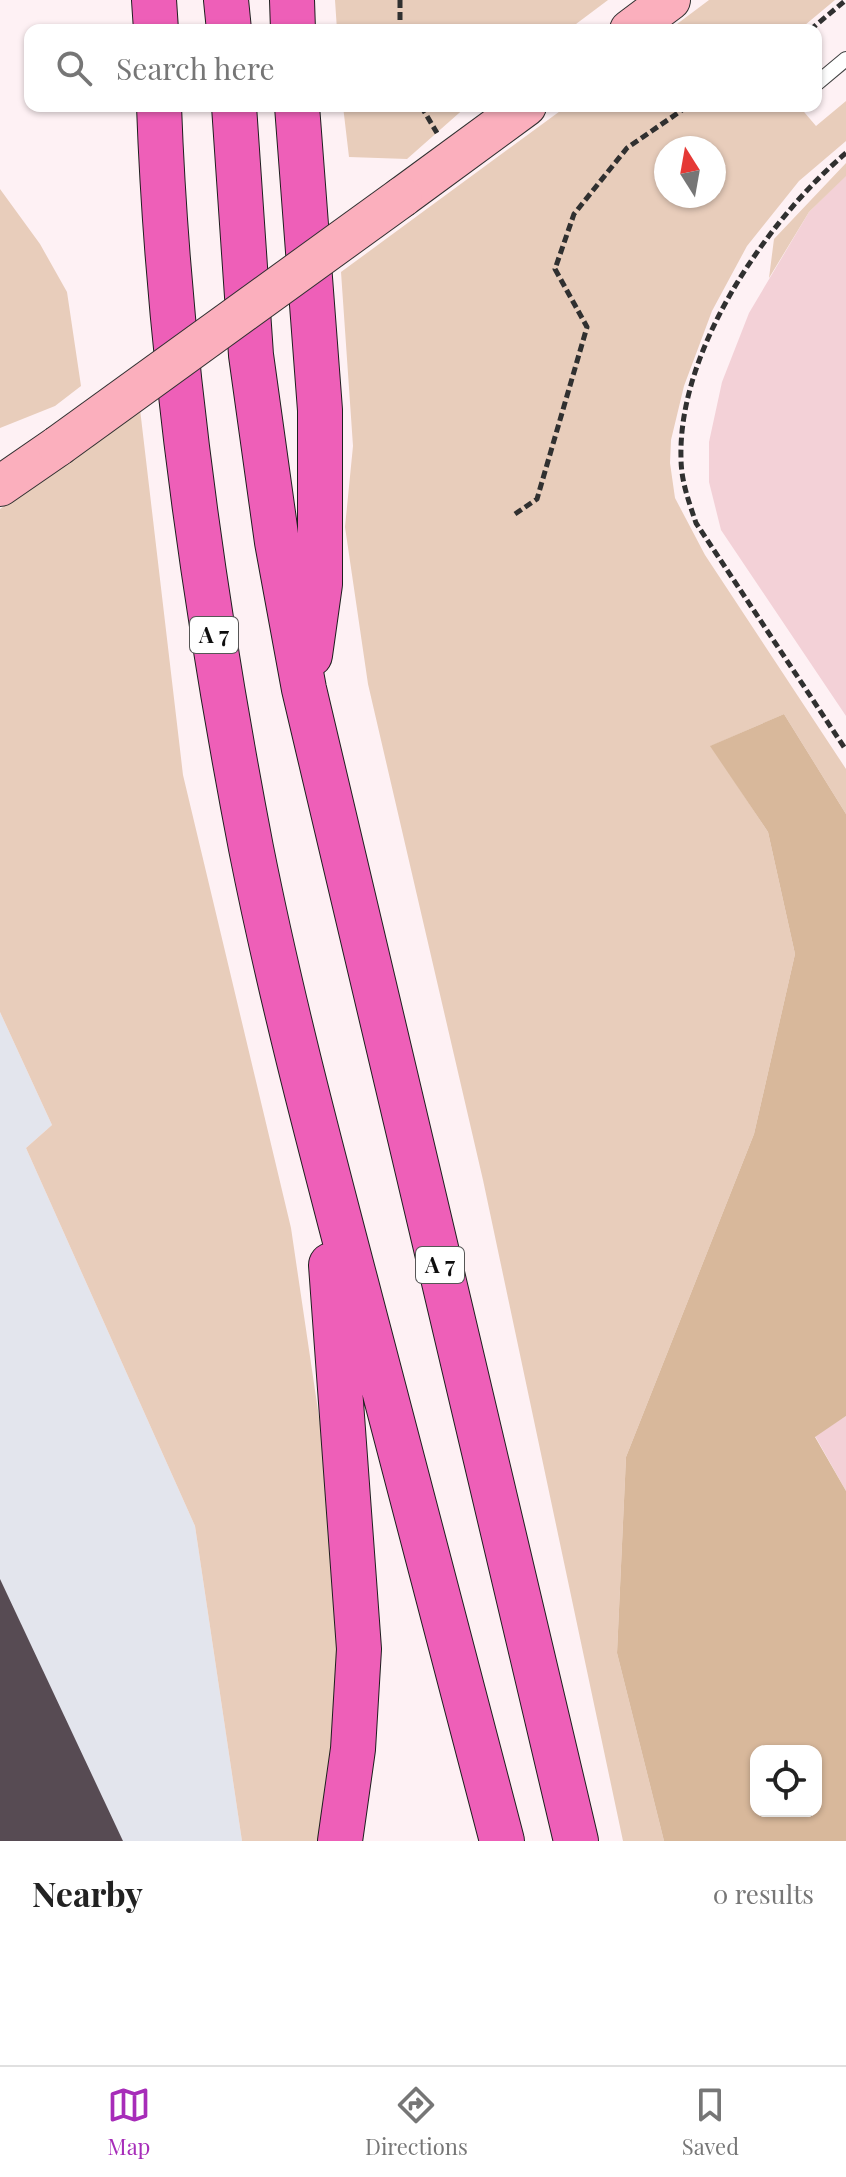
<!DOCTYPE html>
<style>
:root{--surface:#fff;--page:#f6f6f6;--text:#222;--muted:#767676;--line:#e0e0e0;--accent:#a72cb9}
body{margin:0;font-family:"Playfair Display",serif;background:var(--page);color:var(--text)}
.controls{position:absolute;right:24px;bottom:24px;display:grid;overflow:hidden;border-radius:16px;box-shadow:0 2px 6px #0004}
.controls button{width:72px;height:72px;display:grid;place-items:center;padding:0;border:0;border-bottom:2px solid var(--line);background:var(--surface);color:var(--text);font:40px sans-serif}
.compass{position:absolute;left:654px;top:136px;width:72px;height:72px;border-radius:50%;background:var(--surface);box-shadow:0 2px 6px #0004;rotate:349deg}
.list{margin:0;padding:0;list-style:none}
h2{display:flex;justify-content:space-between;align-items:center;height:104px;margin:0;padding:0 32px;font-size:34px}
h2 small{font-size:26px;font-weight:400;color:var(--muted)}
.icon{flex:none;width:44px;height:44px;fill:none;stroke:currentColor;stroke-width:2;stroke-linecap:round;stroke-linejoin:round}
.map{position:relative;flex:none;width:846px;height:1841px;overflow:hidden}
.search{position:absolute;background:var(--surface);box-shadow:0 2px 6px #0004;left:24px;right:24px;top:24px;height:88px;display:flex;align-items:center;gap:20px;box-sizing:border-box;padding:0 28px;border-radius:16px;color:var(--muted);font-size:30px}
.sheet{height:224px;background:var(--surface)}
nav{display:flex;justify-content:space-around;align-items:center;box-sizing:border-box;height:112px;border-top:2px solid var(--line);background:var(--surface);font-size:22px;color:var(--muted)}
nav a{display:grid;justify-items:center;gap:4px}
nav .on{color:var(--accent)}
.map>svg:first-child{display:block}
</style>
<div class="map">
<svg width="846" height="1841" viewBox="0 0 846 1841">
<rect width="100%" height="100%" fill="#fef1f4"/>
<!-- industrial -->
<path fill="#e3e5ed" d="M0,1012L52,1125L26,1148L195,1526L242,1841H0Z"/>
<!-- farmland -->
<path fill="#f3d1d7" d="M846,175V716L721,530L709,482V442L722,382L749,313L809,212Z
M846,1416V1491L815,1436Z"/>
<!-- green -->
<path fill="#e8cdbb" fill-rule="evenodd" d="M335,0H608L568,30H337Z
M709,0H835L799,30H669Z
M846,101V141L799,181L747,246L712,311L684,386L671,440L670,463L675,498L705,555L846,769V814L784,714L711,746L768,832L795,954L754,1134L626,1457L617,1653L664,1841H623L483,1180L368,684L345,527L353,446L341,272L567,106H799L816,126ZM666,148H714V196H666Z
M343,106H467L407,159L349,157Z
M846,163V176L809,212L769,278L774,239Z
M0,189L40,244L67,292L81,386L55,406L0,428Z
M140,409L183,775L291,1228L341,1566L334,1797L325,1841H242L195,1526L26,1148L52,1125L0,1012V509Z"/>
<!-- forest -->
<path fill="#d8b89b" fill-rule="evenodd" d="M784,714L846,814V1416L815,1437L846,1491V1841H664L617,1653L626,1457L754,1134L795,954L768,832L710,746ZM756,1751H816V1811H756Z"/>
<!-- building -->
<path fill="#574b53" d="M0,1579L123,1841H0Z"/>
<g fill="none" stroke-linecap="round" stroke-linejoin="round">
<!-- lane casing -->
<g stroke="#414141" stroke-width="16">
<path id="lane" d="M816,84L846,59"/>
</g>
<!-- secondary casing -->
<g stroke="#303030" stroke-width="42">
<path id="secondary" d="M630,30L670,0
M402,197L526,106
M0,486L58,446"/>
</g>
<!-- highway casing -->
<g stroke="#1f1f1f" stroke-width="46">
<path id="highway" d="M154,0L156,30
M226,0L229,30
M292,0L293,30
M159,106C168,354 204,604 251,848C281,999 321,1149 360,1298C408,1479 455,1660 502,1841
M234,106L251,355L277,542L304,689L576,1841
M297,106L320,410V584L310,655
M331,1265L359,1649L353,1749L340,1841"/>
</g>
<!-- path -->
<path stroke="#303030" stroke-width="5" stroke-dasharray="8 4" stroke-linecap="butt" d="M400,0V30
M810,30L846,0
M421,106L437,133
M846,153C767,220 678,350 681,458C681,481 689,502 696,523L846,750
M515,514L537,499L587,327L555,269L574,214L627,148L688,106"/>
<!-- lane -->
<use href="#lane" stroke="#fff" stroke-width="14"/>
<!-- secondary -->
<use href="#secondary" stroke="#fbafbd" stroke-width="40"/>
<!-- highway -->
<use href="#highway" stroke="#ee5fb8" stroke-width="44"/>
<!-- secondary-bridge casing -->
<g stroke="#303030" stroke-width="42" stroke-linecap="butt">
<path id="secondary-bridge" d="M58,446L402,197"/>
</g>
<!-- secondary-bridge -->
<use href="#secondary-bridge" stroke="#fbafbd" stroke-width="40"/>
</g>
<g text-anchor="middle" stroke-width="8" stroke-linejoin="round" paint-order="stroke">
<!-- shield labels -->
<g fill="#fff" stroke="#565656" stroke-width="2">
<rect x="190" y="617" width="48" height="36" rx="6"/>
<rect x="416" y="1247" width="48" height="36" rx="6"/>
</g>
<g font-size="22" font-weight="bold" fill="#0e0e0e">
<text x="214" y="643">A 7</text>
<text x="440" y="1273">A 7</text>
</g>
</g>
</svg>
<div class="controls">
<button><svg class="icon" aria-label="locate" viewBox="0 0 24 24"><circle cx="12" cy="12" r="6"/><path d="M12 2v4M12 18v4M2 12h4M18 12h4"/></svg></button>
</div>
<svg class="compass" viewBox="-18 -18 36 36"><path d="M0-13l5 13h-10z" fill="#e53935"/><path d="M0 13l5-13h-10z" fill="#767676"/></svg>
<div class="search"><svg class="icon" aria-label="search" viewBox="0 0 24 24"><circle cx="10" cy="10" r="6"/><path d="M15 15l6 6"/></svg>Search here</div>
</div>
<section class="sheet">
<h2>Nearby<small>0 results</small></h2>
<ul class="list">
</ul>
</section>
<nav>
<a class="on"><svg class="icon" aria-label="map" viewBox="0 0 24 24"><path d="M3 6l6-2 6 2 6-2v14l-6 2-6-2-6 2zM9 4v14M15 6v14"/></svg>Map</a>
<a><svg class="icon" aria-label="directions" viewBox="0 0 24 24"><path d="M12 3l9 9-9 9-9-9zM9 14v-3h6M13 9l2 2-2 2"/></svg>Directions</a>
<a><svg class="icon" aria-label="saved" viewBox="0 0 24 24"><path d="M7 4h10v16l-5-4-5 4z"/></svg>Saved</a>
</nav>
